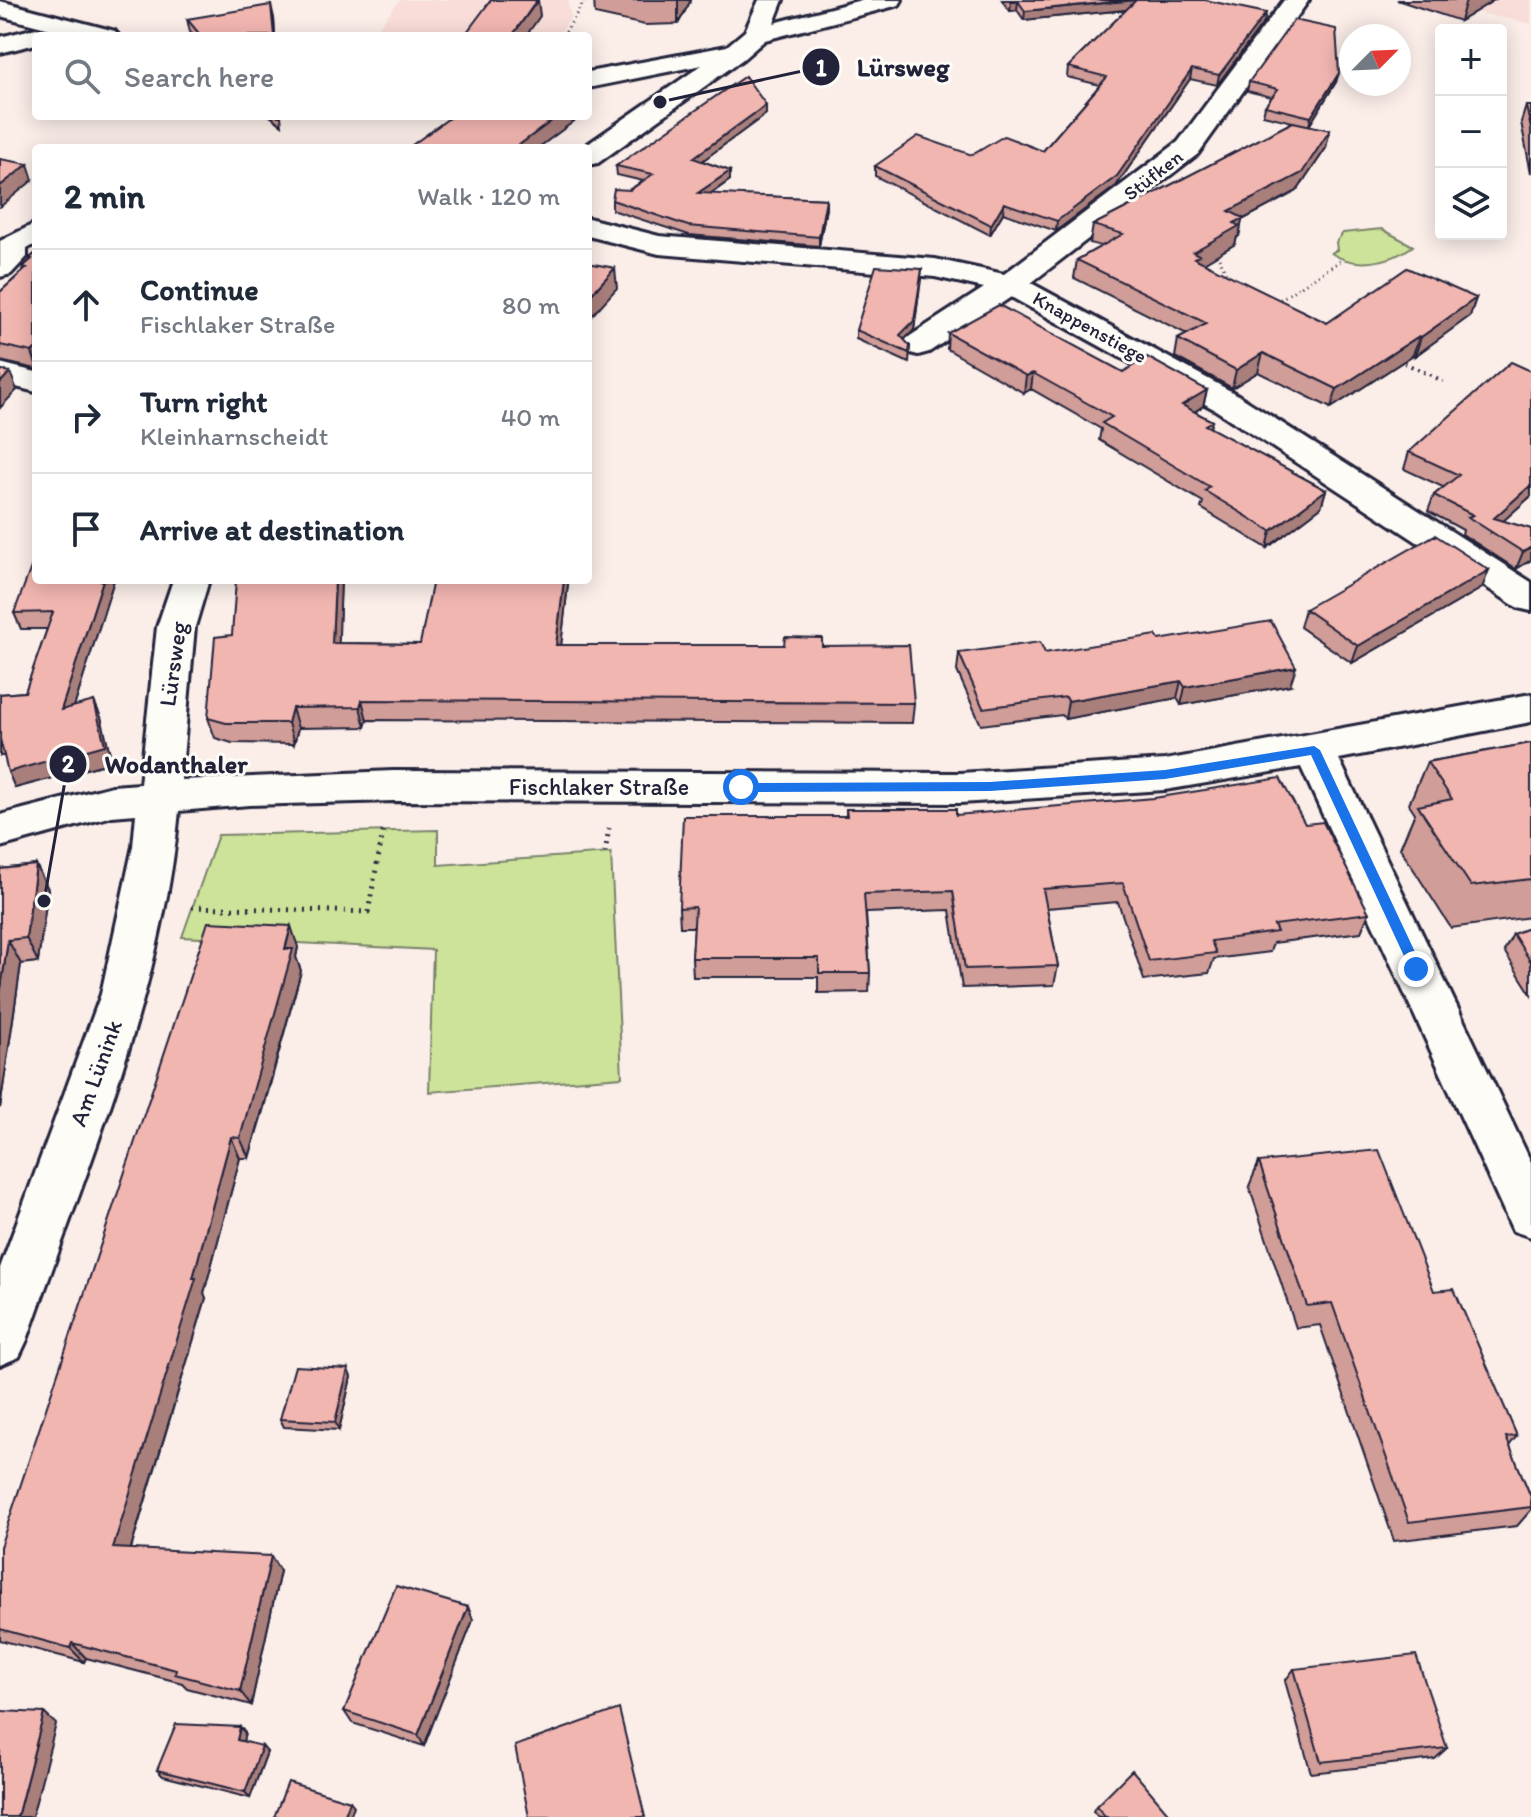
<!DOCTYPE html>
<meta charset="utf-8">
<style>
:root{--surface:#fff;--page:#f2f2f3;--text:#1f2937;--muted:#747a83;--line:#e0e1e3}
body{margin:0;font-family:Itim,sans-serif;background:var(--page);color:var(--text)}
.controls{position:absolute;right:24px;top:24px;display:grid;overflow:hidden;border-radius:8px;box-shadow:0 4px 20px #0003}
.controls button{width:72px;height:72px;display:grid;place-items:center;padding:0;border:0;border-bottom:2px solid var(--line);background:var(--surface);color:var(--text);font:40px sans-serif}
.compass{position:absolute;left:1339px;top:24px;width:72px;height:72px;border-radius:50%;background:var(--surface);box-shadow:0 4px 20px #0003;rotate:66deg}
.stop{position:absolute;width:24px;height:24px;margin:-18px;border:6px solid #1a73e8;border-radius:50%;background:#fff}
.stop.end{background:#1a73e8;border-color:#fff;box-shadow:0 2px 8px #0008}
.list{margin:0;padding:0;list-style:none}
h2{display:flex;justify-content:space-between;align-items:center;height:104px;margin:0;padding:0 32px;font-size:34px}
h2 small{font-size:26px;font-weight:400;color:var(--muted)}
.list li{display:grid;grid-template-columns:52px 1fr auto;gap:24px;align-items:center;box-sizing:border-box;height:112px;padding:0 32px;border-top:2px solid var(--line)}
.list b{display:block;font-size:30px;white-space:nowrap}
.list p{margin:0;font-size:26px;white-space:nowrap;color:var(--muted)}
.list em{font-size:26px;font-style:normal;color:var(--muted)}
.icon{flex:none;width:44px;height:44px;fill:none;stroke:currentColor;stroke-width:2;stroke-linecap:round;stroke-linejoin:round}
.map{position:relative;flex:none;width:1531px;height:1817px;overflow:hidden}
.search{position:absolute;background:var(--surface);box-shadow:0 4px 20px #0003;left:32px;top:32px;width:560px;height:88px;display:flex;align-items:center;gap:20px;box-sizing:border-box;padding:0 28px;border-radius:8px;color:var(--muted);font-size:30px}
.panel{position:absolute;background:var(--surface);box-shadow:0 4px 20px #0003;left:32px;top:144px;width:560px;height:440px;border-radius:8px}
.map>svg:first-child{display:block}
</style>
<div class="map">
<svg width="1531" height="1817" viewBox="0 0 1531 1817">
<rect width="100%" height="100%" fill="#fbeee9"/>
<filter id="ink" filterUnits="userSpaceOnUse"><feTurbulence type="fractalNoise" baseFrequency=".0125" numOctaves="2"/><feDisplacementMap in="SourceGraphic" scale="16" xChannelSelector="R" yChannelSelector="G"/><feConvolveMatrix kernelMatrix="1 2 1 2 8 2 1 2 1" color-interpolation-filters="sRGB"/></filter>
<g filter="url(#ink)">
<!-- built -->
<path fill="#f8ddd8" d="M400,0H568L571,17L558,36H371Z
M1419,0H1531V24Z"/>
<!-- green -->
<path fill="#cde399" stroke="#78826a" stroke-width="2" d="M1382,229L1413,246C1390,263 1355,269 1331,253L1337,250L1336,242L1343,233Z
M438,830V865L611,853L622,1077L429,1092L433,950L182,937L218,835Z"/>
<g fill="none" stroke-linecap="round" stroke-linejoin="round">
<!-- minor casing -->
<g stroke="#22223b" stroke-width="6">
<path id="minor" d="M759,0H783L774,23L861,0H902L899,5L765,40L743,59L598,163L588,165V148H582L702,65L588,88V72L727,46L745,31Z
M1284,0H1309L1198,154L1031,283L1238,395L1531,582V611L1518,608L1214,409L1011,297L929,352L918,355L907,352L902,345L907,338L984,288L935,277L659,254L588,236V218L659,236L935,259L1004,274L1178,142Z
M0,1L115,31L119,36H77L0,16Z
M36,28L45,31L49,36H36V44L0,53V37Z
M36,223V244L27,249V257L11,274L0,277V241Z
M0,363L36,372V392L0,383Z
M173,580H209L195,627L181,780L393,771L960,773L1165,760L1531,694V722L1339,759L1531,1162V1237L1513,1231L1301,767L1165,790L960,803L393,801L249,805L179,811C162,994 87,1167 27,1340L19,1357L0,1365V1268L101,994L133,846L136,814L112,816L0,847V815L112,786L140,784L157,627Z"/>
</g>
<!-- path-far2 -->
<path stroke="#22223b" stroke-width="3" stroke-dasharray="1 4" stroke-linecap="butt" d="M563,36L585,0
M1219,258L1229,279
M1276,302L1342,260"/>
<!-- path-far1 -->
<path stroke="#22223b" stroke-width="4" stroke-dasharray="2 5" stroke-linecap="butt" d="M1398,360L1443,381"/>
<!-- path -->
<path stroke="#22223b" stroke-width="5" stroke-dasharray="2 6" stroke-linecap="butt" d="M605,853L609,828
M192,907L368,912L384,827"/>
<!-- minor -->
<use href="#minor" fill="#fdfcf7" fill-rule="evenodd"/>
</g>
<!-- wall -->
<path fill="#d09d98" stroke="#22223b" stroke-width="2" d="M594,0H691L678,24L645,25L595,14Z
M1002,0H1205L1264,22L1217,85L1190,79L1116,186L1056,231L1003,213L990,235L875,176V166L972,155L1043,151L1100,85L1067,77L1068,67L1126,10L1024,20L1017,10L1010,11Z
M1397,0H1494L1460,21Z
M274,18L275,36H194L190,32L187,19Z
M1249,82H1336L1309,126L1326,148L1297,191L1242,220L1239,236L1237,237L1235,244L1203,263L1327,323L1476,298L1470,316L1415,356L1413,355L1331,408L1258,372L1232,388L1175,357L1178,339L1187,334L1074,278L1077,260L1101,246L1090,243L1093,225L1293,122L1263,115L1265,106L1272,97L1247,91Z
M1526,106H1531V173L1521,122Z
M766,114L702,161L730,171V180L711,194L826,199V208L819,246L689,235L612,210V200L643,181L617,175L616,166Z
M270,116H281L282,125Z
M36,253V369L0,361V292L24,270L23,267L30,260V258Z
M921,279L914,330L904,340L910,346L909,363L856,339V330Z
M948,333L1207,390L1203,406L1195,412L1212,421L1210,428L1326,490L1321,507L1267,548L1201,508L1203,502L1099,440L1101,429L1031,389L1024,393L947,349Z
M1531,371V496L1503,521L1531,529V560L1516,569L1462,534L1463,530L1428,511L1434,495L1443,487L1404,469L1409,452Z
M36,580H114L74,707L101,717L112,762L15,788L4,756H0V694L25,692L47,629H21L14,613Z
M341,580L338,643L420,644L568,584L561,645L822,646L914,703L912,723L367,720L365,727L298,728L294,744L232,743L215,738L208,718L232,635Z
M1482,588L1352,663L1300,627L1305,609Z
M1159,640L1290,685L1181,705L1177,698L1065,719L1062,715L981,725L957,671L959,653H1045Z
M1531,743V917L1451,928L1400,848L1415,813L1409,804L1427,762Z
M846,809L956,815L1305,824L1369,913L1361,932L1273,943L1270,952L1214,959L1209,973L1144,980L1118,902L1047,908L1058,966L1054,985L962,988L950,910L866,913L870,973L869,992L818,993V977H693L692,958L694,927H680L679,908L846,816Z
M36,865L48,889L38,962L21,964L0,1108V869Z
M1531,927V994L1504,951L1513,934Z
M298,947L296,957L301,971L263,1111L249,1158H240L204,1293L206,1298L131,1549L280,1571L251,1705L187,1688L182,1683L86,1658L84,1662L0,1640V1547Z
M1259,1162L1434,1291L1517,1436L1509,1446L1531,1497V1510L1517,1526L1394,1541L1320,1325L1296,1328L1249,1186Z
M351,1377L339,1430L284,1427L280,1419Z
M468,1607L473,1620L424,1746L352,1723L344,1711Z
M1294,1669L1447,1748L1435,1759L1311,1773L1285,1681Z
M240,1727L245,1733L243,1741L267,1752L250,1798L163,1776L157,1770Z
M1096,1806L1172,1817H1098L1093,1811Z"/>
<!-- shaded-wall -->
<path fill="#a97f7c" stroke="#22223b" stroke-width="2" d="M538,0L540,16L526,36H512Z
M678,0H691L678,24Z
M1137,0L1135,9L1024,20L1025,11Z
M1466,0H1494L1460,21Z
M1018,1L1017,10L1010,11L1011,2Z
M271,5L274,18L275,36H274Z
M1266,13L1264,22L1217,85L1219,75Z
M1192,69L1190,79L1116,186L1056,231L1057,221Z
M1339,73L1336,82L1309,126L1311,117Z
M766,105V114L694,167L693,158Z
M558,116H581L538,148H515Z
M1330,130L1326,148L1297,191L1242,220L1239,236L1237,237L1235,244L1197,267L1193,252L1229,211Z
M28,164L33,180L0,207V186Z
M730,171V180L698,202V193Z
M826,199V208L819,246V237Z
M1004,203L1003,213L990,235L991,225Z
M615,268L617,288L588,320V298Z
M922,269L914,330L899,345L900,335Z
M1476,298L1470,316L1415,356L1421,337Z
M1419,336L1413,355L1331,408L1337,389Z
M36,348V364L32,352Z
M1263,353L1258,372L1232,388L1236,370Z
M10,372L17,390L0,408V383Z
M1033,373L1031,389L1024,393L1026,376Z
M1207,390L1203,406L1179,422L1182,405Z
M1531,485V496L1491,532L1494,518Z
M1326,490L1321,507L1267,548L1271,531Z
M1531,547V560L1516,569L1523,552Z
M1489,570L1482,588L1352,663L1358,646Z
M103,580H114L68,726L61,710Z
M335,580H341L338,664L332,643Z
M564,580H568V584L559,665L556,645Z
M1296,667L1290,685L1181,705L1185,687Z
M1181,681L1177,698L1065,719L1068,701Z
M362,700L367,720L365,727L360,707Z
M94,701L101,717L112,762L15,788L8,772Z
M292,708L298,728L294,744L288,723Z
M36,865L48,889L38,962L26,938Z
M291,926L298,947L296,957L301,971L249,1158L240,1138Z
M8,940L21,964L0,1108V995Z
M231,1137L240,1158L204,1293L206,1298L126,1564L113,1548L193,1278Z
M348,1369L351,1377L339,1430L335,1422Z
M271,1556L280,1571L251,1705L240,1691Z
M468,1607L473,1620L424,1746L418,1735Z
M72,1643L86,1658L84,1662L70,1648Z
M44,1713L56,1724L32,1817H17Z
M240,1727L245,1733L242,1746L237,1740Z
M262,1746L267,1752L250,1798L245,1792Z
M350,1801L354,1806L350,1817H344Z"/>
<!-- building -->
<path fill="#f2b6b1" stroke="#22223b" stroke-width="2" d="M491,0H537L512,36H464Z
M1009,0H1131L1025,11L1018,1L1011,2Z
M1136,0H1205L1266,13L1219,75L1192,69L1117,176L1057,221L1004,203L991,225L875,166L918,136L972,155L1004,136L1043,151L1107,77L1068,67Z
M271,5L274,36H201L187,19Z
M1294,20L1336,29L1339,73L1311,117L1265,106L1278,89L1249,82Z
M745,76L766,105L693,158L730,171L698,193L826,199L819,237L688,226L612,200L614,189L630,190L653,174L616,166Z
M1526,106H1531V129Z
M452,116H558L515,148H408Z
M1293,122L1330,130L1302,173L1229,211L1243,218L1234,223L1239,226L1193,252L1199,255L1194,258L1327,323L1407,268L1476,298L1421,337L1419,336L1337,389L1263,353L1236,370L1178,339L1206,324L1204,322L1077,260L1123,234L1093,225Z
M0,159L28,164L0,186Z
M36,253V348L32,352L0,345V292L27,268L23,267L32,259L30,258Z
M588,263L615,268L588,298Z
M876,266L922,269L914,321L900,335L910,346L909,353L856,330Z
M999,305L1123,372L1147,357L1207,390L1182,405L1212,421L1205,425L1326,490L1271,531L1205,491L1210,487L1102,423L1112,417L1033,373L1026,376L948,333Z
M1511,362L1531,371V485L1494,518L1531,529V547L1523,552L1468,517L1473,515L1434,495L1459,475L1409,452Z
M0,370L10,372L0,383Z
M1435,535L1489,570L1358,646L1305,609Z
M36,554V580H103L61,710L94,701L105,745L8,772L0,739V694L25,692L53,612L14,613Z
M236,580H335L332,643L420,644L433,580H564L556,645H784L785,637L822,638V646L909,645L914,703L362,700L360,707L292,708L288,723H226L208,718L215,637L232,635Z
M1271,621L1296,667L1185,687L1181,681L1068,701L1066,697L983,708L959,653L1040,642L1045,653L1156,635L1159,640Z
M1531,743V879L1471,886L1418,806L1452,799L1427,762Z
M1280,778L1305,824L1323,822L1369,913L1274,925L1277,932L1211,941L1216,953L1149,961L1123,883L1043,889L1058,966L965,969L953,891L864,894L870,973H819V958H692L695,907L679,908L683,816H847L846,809H956V815L1154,798Z
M36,865L26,938L8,940L0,995V869Z
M208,922L291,926L285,949H293L240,1138L231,1137L193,1278H196L113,1548L271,1556L240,1691L175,1674L176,1670L72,1643L70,1648L0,1629V1547Z
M1531,927V962L1513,934Z
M1379,1150L1434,1291L1454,1289L1517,1436L1506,1437L1531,1497V1507L1409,1522L1332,1303L1307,1306L1259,1162Z
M295,1366L348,1369L335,1422L280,1419Z
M396,1586L468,1607L418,1735L344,1711Z
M1416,1655L1447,1748L1321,1762L1294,1669Z
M619,1709L645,1817H529L515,1746Z
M0,1711L44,1713L17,1817H0Z
M176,1724L240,1727L237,1740L262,1746L245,1792L157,1770Z
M1132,1770L1172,1817H1106L1096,1806Z
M288,1782L350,1801L344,1817H274Z"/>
</g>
<!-- route -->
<path fill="#1a73e8" d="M1314,746L1320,750L1423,969L1421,973H1412L1410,969L1311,755L1165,779L990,791L741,792L735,787L741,783L990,782L1165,770Z"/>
<g text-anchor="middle" stroke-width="6" stroke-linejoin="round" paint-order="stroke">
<!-- far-street labels -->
<g font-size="20" fill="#22223b" stroke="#fdfcf7">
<text transform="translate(1153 175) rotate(-38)" y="7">Stüfken</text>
<text transform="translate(1090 327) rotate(29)" y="7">Knappenstiege</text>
</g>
<!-- street labels -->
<g font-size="24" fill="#22223b" stroke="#fdfcf7">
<text transform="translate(173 664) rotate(-82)" y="8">Lürsweg</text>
<text x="599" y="795">Fischlaker Straße</text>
<text transform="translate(96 1073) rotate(-70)" y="8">Am Lünink</text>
</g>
</g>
<!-- callouts -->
<path fill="none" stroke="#22223b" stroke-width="3" d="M660 102L821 67M44 901L68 764"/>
<g fill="#22223b" stroke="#fdfcf7" stroke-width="3">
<circle cx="660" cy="102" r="8"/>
<circle cx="44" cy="901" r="8"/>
<circle cx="821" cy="67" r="20"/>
<circle cx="68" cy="764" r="20"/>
</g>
<g font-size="24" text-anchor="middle" font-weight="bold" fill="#fff">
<text x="821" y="76">1</text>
<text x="68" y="772">2</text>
</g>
<g font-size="26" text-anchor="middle" font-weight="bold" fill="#22223b" stroke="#fdfcf7" stroke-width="6" stroke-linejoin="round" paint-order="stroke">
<text x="903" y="76">Lürsweg</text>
<text x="176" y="773">Wodanthaler</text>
</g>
</svg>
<div class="controls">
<button>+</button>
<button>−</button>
<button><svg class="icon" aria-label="layers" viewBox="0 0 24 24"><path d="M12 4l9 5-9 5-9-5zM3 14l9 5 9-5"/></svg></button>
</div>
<svg class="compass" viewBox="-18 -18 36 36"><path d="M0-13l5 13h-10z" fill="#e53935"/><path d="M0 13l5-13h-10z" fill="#747a83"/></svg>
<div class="stop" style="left:741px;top:787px"></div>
<div class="stop end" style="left:1416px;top:969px"></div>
<div class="search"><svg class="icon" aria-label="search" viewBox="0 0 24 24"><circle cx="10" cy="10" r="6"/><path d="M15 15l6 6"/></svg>Search here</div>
<section class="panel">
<h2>2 min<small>Walk · 120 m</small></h2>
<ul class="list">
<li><svg class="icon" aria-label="ahead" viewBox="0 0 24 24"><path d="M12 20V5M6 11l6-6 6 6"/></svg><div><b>Continue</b><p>Fischlaker Straße</p></div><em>80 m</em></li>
<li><svg class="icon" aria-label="right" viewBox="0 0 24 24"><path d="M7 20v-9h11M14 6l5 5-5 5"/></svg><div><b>Turn right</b><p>Kleinharnscheidt</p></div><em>40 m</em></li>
<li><svg class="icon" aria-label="arrive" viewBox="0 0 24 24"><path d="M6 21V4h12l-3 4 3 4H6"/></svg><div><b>Arrive at destination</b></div></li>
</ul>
</section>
</div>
